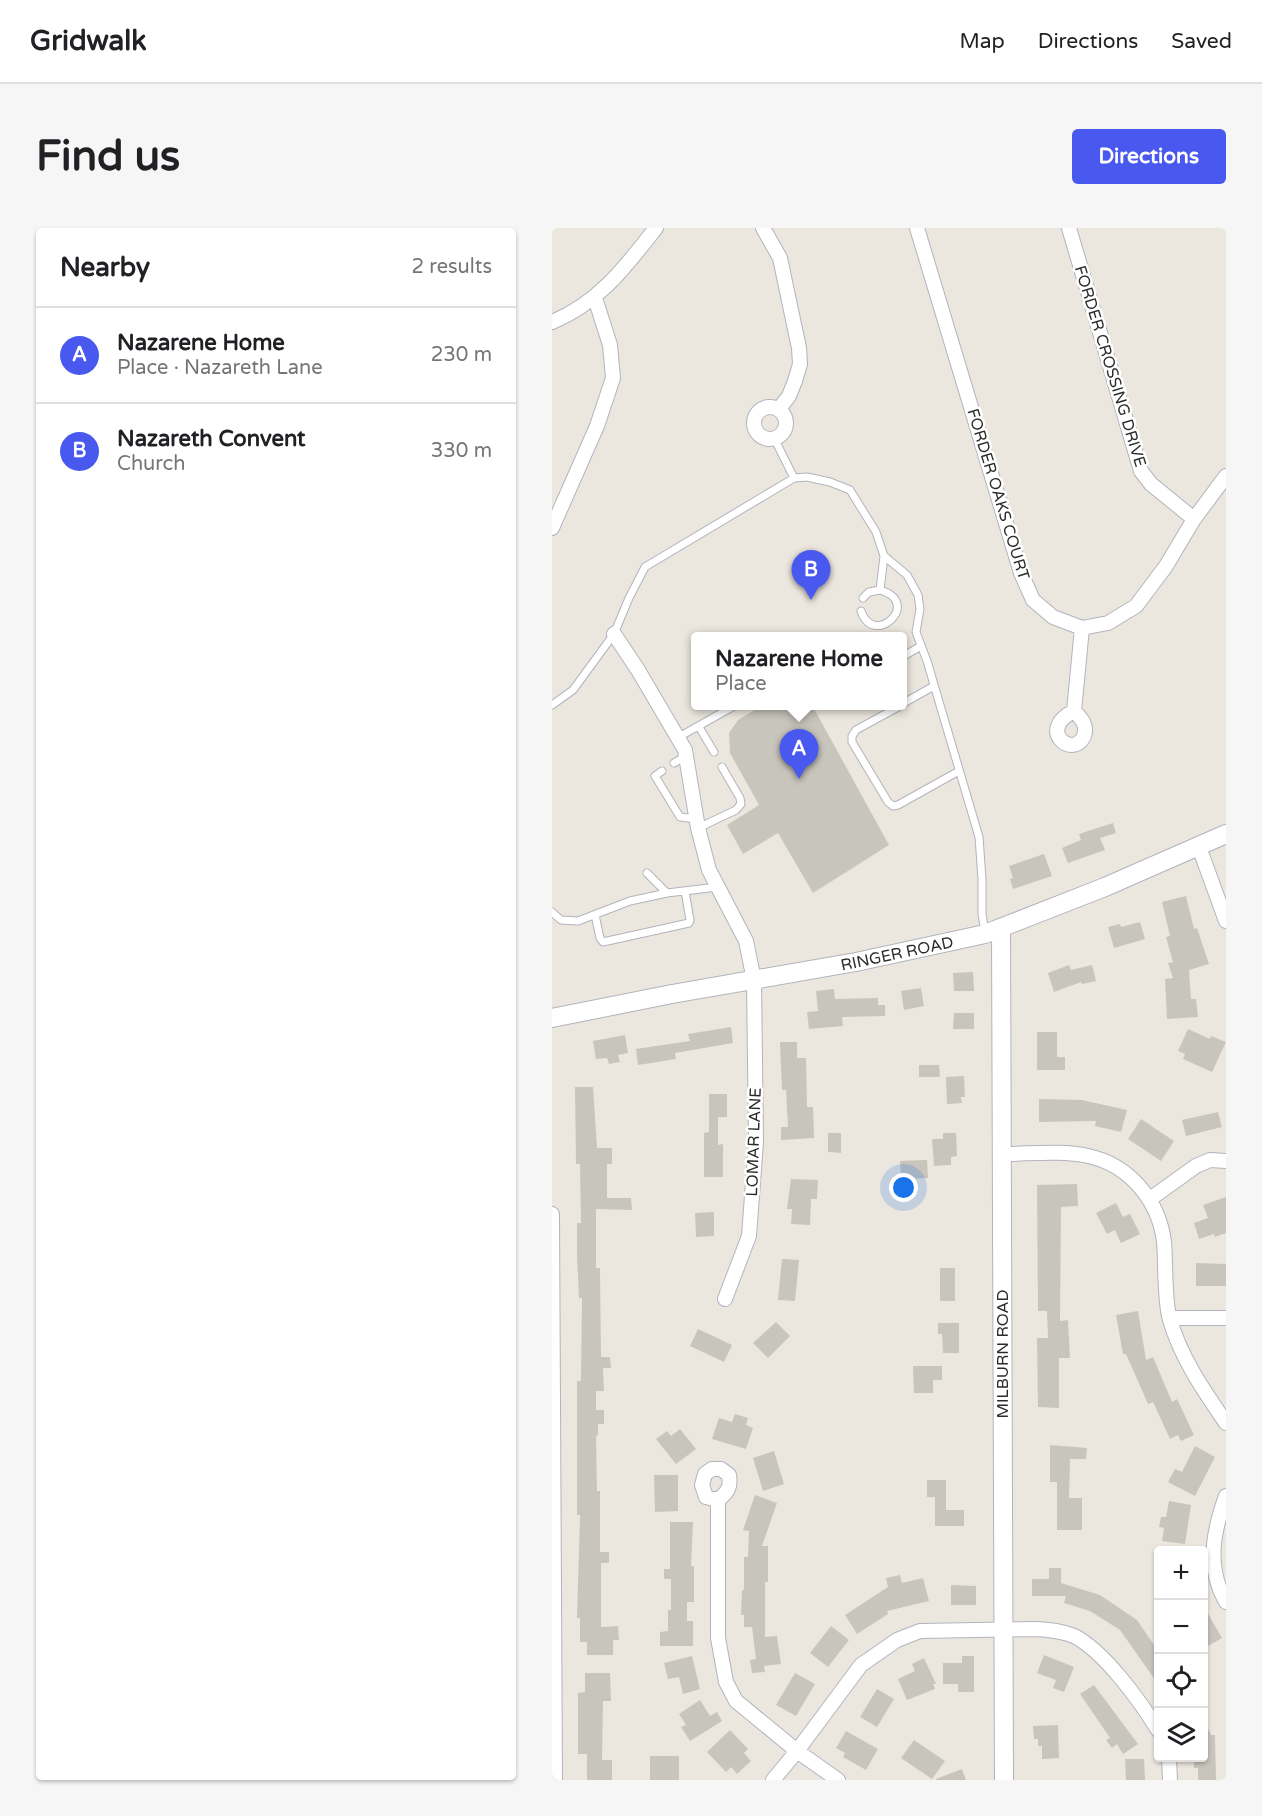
<!DOCTYPE html>
<meta charset="utf-8">
<style>
:root{--surface:#fff;--page:#f6f6f6;--text:#202124;--muted:#757577;--line:#e0e0e0;--accent:#4959ef}
body{margin:0;font-family:"Varela Round",sans-serif;background:var(--page);color:var(--text)}
.controls{position:absolute;right:18px;bottom:18px;display:grid;overflow:hidden;border-radius:6px;box-shadow:0 2px 4px #0004}
.controls button{width:54px;height:54px;display:grid;place-items:center;padding:0;border:0;border-bottom:2px solid var(--line);background:var(--surface);color:var(--text);font:30px sans-serif}
.you{position:absolute;left:352px;top:960px;width:21px;height:21px;margin:-15px;border:4px solid #fff;border-radius:50%;background:#1a73e8;box-shadow:0 0 0 9px #1a73e833}
.badge{display:grid;place-items:center;width:39px;height:39px;border-radius:50%;background:var(--accent);color:#fff;font-size:20px;font-weight:700}
.pin{position:absolute;translate:-50% -50px;filter:drop-shadow(0 2px 3px #0008)}
.pin::after{content:'';position:absolute;top:32px;width:21px;height:18px;background:inherit;clip-path:polygon(0 0,100% 0,50% 100%)}
.popup{position:absolute;left:139px;top:404px;width:216px;height:78px;box-sizing:border-box;display:grid;place-content:center;border-radius:6px;background:var(--surface);filter:drop-shadow(0 2px 4px #0005);font-size:20px;white-space:nowrap;color:var(--muted)}
.popup b{font-size:22px;color:var(--text)}
.popup::after{content:'';position:absolute;left:50%;top:100%;margin-left:-12px;border:12px solid transparent;border-top-color:var(--surface)}
.list{margin:0;padding:0;list-style:none}
h2{display:flex;justify-content:space-between;align-items:center;height:78px;margin:0;padding:0 24px;font-size:26px}
h2 small{font-size:20px;font-weight:400;color:var(--muted)}
.list li{display:grid;grid-template-columns:39px 1fr auto;gap:18px;align-items:center;box-sizing:border-box;height:96px;padding:0 24px;border-top:2px solid var(--line)}
.list b{display:block;font-size:22px;white-space:nowrap}
.list p{margin:0;font-size:20px;white-space:nowrap;color:var(--muted)}
.list em{font-size:20px;font-style:normal;color:var(--muted)}
.icon{flex:none;width:33px;height:33px;fill:none;stroke:currentColor;stroke-width:2;stroke-linecap:round;stroke-linejoin:round}
.map{position:relative;flex:none;width:674px;height:1552px;overflow:hidden;border-radius:6px}
header{display:flex;align-items:center;gap:36px;box-sizing:border-box;height:84px;padding:0 30px;background:var(--surface);border-bottom:2px solid var(--line)}
header strong{font-size:28px}
nav{display:flex;gap:33px;margin-inline-start:auto;font-size:21px}
.intro{display:flex;align-items:center;justify-content:space-between;box-sizing:border-box;height:144px;padding:0 36px}
h1{margin:0;font-size:42px}
.button{padding:15px 27px;border-radius:6px;background:var(--accent);color:#fff;font-size:21px;font-weight:700}
main{display:flex;gap:36px;padding:0 36px}
aside{flex:1;background:var(--surface);border-radius:6px;box-shadow:0 2px 4px #0004}
.map>svg:first-child{display:block}
</style>
<header>
<strong>Gridwalk</strong>
<nav><a>Map</a><a>Directions</a><a>Saved</a></nav>
</header>
<div class="intro"><h1>Find us</h1><a class="button">Directions</a></div>
<main>
<aside>
<h2>Nearby<small>2 results</small></h2>
<ul class="list">
<li><span class="badge">A</span><div><b>Nazarene Home</b><p>Place · Nazareth Lane</p></div><em>230 m</em></li>
<li><span class="badge">B</span><div><b>Nazareth Convent</b><p>Church</p></div><em>330 m</em></li>
</ul>
</aside>
<div class="map">
<svg width="674" height="1552" viewBox="0 0 674 1552">
<rect width="100%" height="100%" fill="#ece7de"/>
<!-- building -->
<path fill="#c8c5bd" d="M211,477H260L337,617L261,665L226,605L191,626L175,597L207,577L178,525L177,505L186,492Z
M561,595L564,605L548,610L553,622L516,635L510,620L529,612L527,606Z
M492,626L500,648L461,661L458,651L461,650L457,638Z
M634,668L642,701L645,700L657,736L637,742L639,771H644L646,789L615,791L613,751L621,750L616,735L621,734L614,709L618,708L610,674Z
M588,694L593,711L562,720L556,699L568,696L569,699Z
M517,737L519,742L540,737L544,753L530,756L529,754L502,764L496,745Z
M421,744L422,763H402L401,745Z
M369,760L372,778L352,782L349,763Z
M282,761L283,771L326,770V777H333V788L290,789L291,798L257,801L255,784L266,783L264,763Z
M402,785H422V801H401Z
M179,799L181,815L123,825L124,831L86,837L84,821L138,813L136,806Z
M636,801L658,811L659,808L674,814L660,844L631,831L633,826L626,823Z
M485,804H505V829H513V842H485Z
M73,807L76,825L66,827L68,834L57,836L55,830L44,831L41,813Z
M228,814H245V830H254L255,879H261L262,910L229,912V899H236L234,862H230Z
M367,837H387L388,849H367Z
M412,848L413,869H409L410,875L395,876L394,849Z
M23,859H41L45,920H60V936H55V970H79L80,982L44,981V1040H48L49,1129H58L59,1140H51L52,1163H44V1182H52V1196H46V1207L44,1208L45,1263H48V1324H57V1335H49V1399L66,1398L67,1412H61V1427H35V1414H28V1390H25L28,1287H25V1153H29L30,1070H27L25,1027V995H29L28,936H24Z
M157,866H175V889H166V917L171,916V949H152V905L157,904Z
M487,871L530,872L575,882L569,904L543,898L544,893L487,894Z
M666,884L670,899L634,908L630,892Z
M589,891L622,913L609,933L576,911Z
M276,905H289V925L276,924Z
M391,905H404L405,928L399,929V937L382,938L380,911H391Z
M375,932L376,950L349,951L348,933Z
M239,951L266,952L265,971H259L258,997L239,996L240,981H235Z
M525,956L526,978L509,979L508,1093L516,1092L518,1130H507V1180L486,1179L485,1110H496L495,1083H486L485,957Z
M674,969V1005L663,1009L662,1006L647,1011L642,995L656,990L651,977Z
M564,975L571,989L578,986L588,1006L569,1015L563,1002L555,1006L544,985Z
M162,984V1008L144,1009L143,985Z
M230,1031L247,1032L243,1073L226,1072Z
M644,1035L674,1036V1058H644Z
M388,1040H403V1073H388Z
M586,1083L594,1132L601,1129L620,1174L625,1171L642,1207L629,1213L626,1207L618,1211L601,1174L596,1176L574,1126H571L564,1087Z
M224,1094L238,1108L216,1130L201,1115Z
M386,1095H407V1125H391L390,1106H386Z
M146,1101L180,1117L172,1134L138,1118Z
M361,1138H390V1152H381V1165H362Z
M183,1186L196,1190L194,1197L201,1200L194,1221L160,1211L167,1190L180,1194Z
M128,1201L144,1221L124,1236L104,1211L115,1203L119,1208Z
M498,1217L535,1220L534,1231H518L517,1270H530V1302H505V1254H498Z
M643,1218L663,1229L643,1268L616,1254L623,1241L630,1244Z
M222,1223L232,1256L211,1263L201,1230Z
M102,1247H126V1283L103,1284Z
M375,1252H394V1282H412V1298H383V1269H375Z
M203,1267L225,1275L210,1318H216V1354H213V1409L225,1408L229,1436L212,1438L213,1444L200,1445L198,1432L204,1431L200,1399H192V1387H189L190,1362H192V1329H196L197,1303L191,1302Z
M617,1273L639,1277L633,1316L610,1313L612,1300L607,1299L609,1289H614Z
M118,1294H141L139,1338H142V1374H135V1393H141V1418H108V1404L116,1403V1382H119V1351H112V1341H118Z
M497,1340H509V1355L548,1367L585,1392L606,1423V1456L568,1402L538,1383L512,1375L514,1368H480V1351H497Z
M348,1347L350,1355L371,1350L377,1373L335,1383L336,1386L305,1406L293,1387L336,1359L334,1350Z
M399,1357L424,1358V1377H399Z
M651,1377L670,1410L651,1421Z
M279,1398L297,1412L276,1439L258,1425Z
M492,1427L522,1439L512,1464L501,1460L504,1452L485,1445Z
M140,1428L148,1461L131,1466L127,1449L116,1451L112,1435Z
M410,1428H422V1464H406V1456H391V1435H410Z
M372,1430L384,1456H381L383,1461L355,1472L346,1451L363,1443L360,1436Z
M33,1445H58L59,1473H51L50,1532H60V1552H35V1526H26V1465L33,1464Z
M243,1445L263,1456L244,1488L224,1477Z
M542,1457L586,1516L571,1526L565,1516L560,1520L554,1512L558,1510L528,1466Z
M325,1461L342,1471L325,1499L308,1489Z
M148,1472L158,1488L165,1484L170,1493L138,1513L129,1499L134,1497L127,1486Z
M651,1489L659,1507H663L664,1552H646V1540H642V1530H651Z
M506,1497L507,1530L490,1531V1518H486V1511H482L481,1498Z
M178,1502L196,1521L192,1525L199,1533L185,1546L179,1539L174,1544L155,1524Z
M294,1503L326,1521L314,1542L291,1529L293,1525L284,1520Z
M362,1512L393,1533L380,1551L349,1530Z
M98,1528H127V1552H98Z
M573,1531H592L593,1552H574Z
M410,1541L414,1552H384V1551Z"/>
<g fill="none" stroke-linecap="round" stroke-linejoin="round">
<!-- service casing -->
<g stroke="#b2b3be" stroke-width="9">
<path id="service" d="M222,210L242,250
M311,370L317,364L328,362L332,328
M309,383C322,421 371,374 328,362
M350,429L369,418
M350,476L382,458
M0,477L21,462L62,406L77,370L93,339L242,250L255,249L278,254L298,262L324,304L332,328L355,347L366,367L368,381L364,404L375,433L427,609L430,651V686L433,704
M348,478L304,502L300,508V514L336,574L341,578L346,577L407,543
M147,499L162,524
M125,510L182,478
M122,535L134,528
M110,543L103,548L128,589L145,591
M146,600L184,582L189,576L188,570L170,539
M95,645L115,665L165,659
M0,684L9,692L26,693L78,673L115,665
M43,687L48,710L51,714L137,695L138,692L133,663"/>
</g>
<!-- minor casing -->
<g stroke="#b2b3be" stroke-width="16">
<path id="minor" d="M211,0L228,30L247,120L248,136L243,153L237,168L227,181
M365,0L469,345L481,372L501,389L530,400L556,395L584,378L614,338L642,291L674,248
M517,0L589,243L599,256L642,291
M0,94C47,75 74,38 104,0
M202 195a16 16 0 1 1 32 0a16 16 0 1 1-32 0Z
M0,300L45,198L61,150L58,117L43,70
M62,406L86,442L133,522L146,600L157,642L194,713L202,752L204,914L197,1008L173,1071
M522,483C529,490 536,497 532,508C521,532 484,502 522,483L530,400
M647,619L674,693
M450,926C478,926 509,922 536,928C578,937 607,973 612,1014C614,1036 612,1072 618,1092C629,1130 652,1163 674,1195
M598,971L644,938L658,932L674,933
M0,986L3,1552
M618,1090H674
M160,1241H169L177,1247C179,1259 176,1264 166,1272L154,1269L150,1257L153,1246Z
M674,1268C661,1304 654,1339 674,1374
M166,1272V1410L174,1454L184,1473L245,1523L286,1552
M617,1530L618,1552
M221,1552L245,1523L309,1437L345,1412L368,1403L485,1401C498,1402 510,1403 522,1408C552,1423 588,1473 606,1502"/>
</g>
<!-- tertiary casing -->
<g stroke="#b2b3be" stroke-width="20">
<path id="tertiary" d="M449,701L452,1552
M0,790L120,766L304,734L433,706L553,659L674,606"/>
</g>
<!-- service -->
<use href="#service" stroke="#fff" stroke-width="7"/>
<!-- minor -->
<use href="#minor" stroke="#fff" stroke-width="14"/>
<!-- tertiary -->
<use href="#tertiary" stroke="#fff" stroke-width="18"/>
</g>
<g text-anchor="middle" stroke-width="5" stroke-linejoin="round" paint-order="stroke">
<!-- street labels -->
<g font-size="16" fill="#2b2b2b" stroke="#fff">
<text transform="translate(559 138) rotate(73)" y="6">FORDER CROSSING DRIVE</text>
<text transform="translate(447 266) rotate(73)" y="6">FORDER OAKS COURT</text>
<text transform="translate(345 725) rotate(-12)" y="6">RINGER ROAD</text>
<text transform="translate(201 914) rotate(-88)" y="6">LOMAR LANE</text>
<text transform="translate(450 1126) rotate(-90)" y="6">MILBURN ROAD</text>
</g>
</g>
</svg>
<div class="controls">
<button>+</button>
<button>−</button>
<button><svg class="icon" aria-label="locate" viewBox="0 0 24 24"><circle cx="12" cy="12" r="6"/><path d="M12 2v4M12 18v4M2 12h4M18 12h4"/></svg></button>
<button><svg class="icon" aria-label="layers" viewBox="0 0 24 24"><path d="M12 4l9 5-9 5-9-5zM3 14l9 5 9-5"/></svg></button>
</div>
<div class="you"></div>
<div class="pin badge" style="left:247px;top:551px">A</div>
<div class="popup"><b>Nazarene Home</b>Place</div>
<div class="pin badge" style="left:259px;top:372px">B</div>
</div>
</main>
